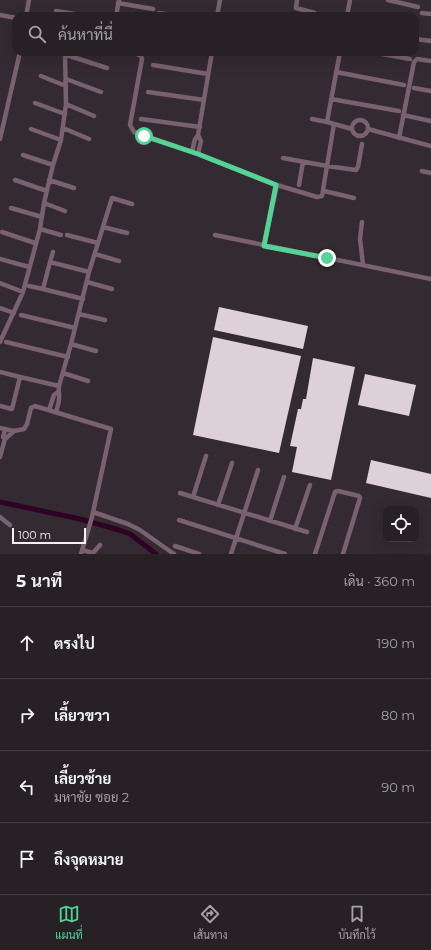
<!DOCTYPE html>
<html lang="th">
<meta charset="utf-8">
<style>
:root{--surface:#272025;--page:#2f282d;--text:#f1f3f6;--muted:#a4a3a7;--line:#433e42;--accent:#53d396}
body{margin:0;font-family:Montserrat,Sarabun,sans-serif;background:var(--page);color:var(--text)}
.controls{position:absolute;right:12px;bottom:12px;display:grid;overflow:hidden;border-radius:8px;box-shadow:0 4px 16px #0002}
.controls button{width:36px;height:36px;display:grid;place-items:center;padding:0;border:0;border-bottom:1px solid var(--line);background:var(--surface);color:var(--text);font:20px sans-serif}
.scale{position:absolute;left:12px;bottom:10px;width:74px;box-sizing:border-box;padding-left:4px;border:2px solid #f7eff4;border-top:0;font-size:11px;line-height:14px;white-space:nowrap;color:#f7eff4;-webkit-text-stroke:3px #342a31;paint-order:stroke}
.stop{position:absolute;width:12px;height:12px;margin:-9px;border:3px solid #53d396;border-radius:50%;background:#fff}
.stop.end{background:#53d396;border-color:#fff;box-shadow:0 1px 4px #0008}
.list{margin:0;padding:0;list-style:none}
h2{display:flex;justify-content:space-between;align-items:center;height:52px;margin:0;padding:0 16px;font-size:17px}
h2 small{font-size:13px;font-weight:400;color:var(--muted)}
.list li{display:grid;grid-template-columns:26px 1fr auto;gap:12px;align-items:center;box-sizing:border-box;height:72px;padding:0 16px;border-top:1px solid var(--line)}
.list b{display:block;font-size:15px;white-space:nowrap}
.list p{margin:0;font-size:13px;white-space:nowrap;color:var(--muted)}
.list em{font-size:13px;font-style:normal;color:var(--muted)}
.icon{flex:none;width:22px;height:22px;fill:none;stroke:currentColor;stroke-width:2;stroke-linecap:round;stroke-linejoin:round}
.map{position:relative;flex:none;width:431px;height:554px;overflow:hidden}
.search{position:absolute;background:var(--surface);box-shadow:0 4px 16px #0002;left:12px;right:12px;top:12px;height:44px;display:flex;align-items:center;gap:10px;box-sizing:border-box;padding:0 14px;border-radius:12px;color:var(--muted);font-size:15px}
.sheet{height:340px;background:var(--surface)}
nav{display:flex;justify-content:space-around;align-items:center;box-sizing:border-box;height:56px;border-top:1px solid var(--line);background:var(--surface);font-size:11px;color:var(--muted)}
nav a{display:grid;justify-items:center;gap:2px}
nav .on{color:var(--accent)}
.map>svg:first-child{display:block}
</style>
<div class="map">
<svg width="431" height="554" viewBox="0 0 431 554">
<rect width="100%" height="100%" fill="#342a31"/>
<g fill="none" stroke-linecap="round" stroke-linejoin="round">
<!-- canal -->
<path stroke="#2e0224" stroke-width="5" d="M0,502L80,519L119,530L130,534L156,554"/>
</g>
<!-- building -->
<path fill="#ded0d8" d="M219,307L308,326L303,349L214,330Z
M213,337L301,356L279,453L193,435Z
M313,358L355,367L331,480L292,472L297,447L290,446L298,409H301L303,399H306Z
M365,374L416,385L409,416L358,405Z
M371,460L431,474V498L366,483Z"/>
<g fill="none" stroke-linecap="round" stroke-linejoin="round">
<!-- minor -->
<path stroke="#796170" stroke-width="4.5" d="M297,0L296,8L315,13
M388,0L418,7
M118,3L153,9
M56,11L87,16
M159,13L179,16
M422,13L431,14
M0,15L16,18
M326,15L332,16
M26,16L29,0
M116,16L119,0
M217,16L220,0
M347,16L350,0
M416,39L431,41
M57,52L107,68
M133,52L141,56L142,59L130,125L134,132L198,154L277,185L317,197L322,196L334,124
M340,52L327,122L352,129
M371,52L410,59
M153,65L208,74
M336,72L404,85
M41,76L66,86
M66,79L101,92
M414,88L431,91
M148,92L204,100
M331,99L399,111
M35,103L65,114
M66,104L94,116
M403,115L431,121
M141,119L200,127
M312,119L327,122
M352 128a8 8 0 1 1 16 0a8 8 0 1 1-16 0Z
M63,128L89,139
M31,129L61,140
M368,129L431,146
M399,138L414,62L417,59L431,61
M0,139L20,52
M192,152L195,139L198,135
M198,154L201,141L198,135L212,52
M23,155L53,165
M283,158L327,166L356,170L358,167L362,144
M422,171L431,173
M15,180L47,191
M49,180L74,188
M299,185L303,162
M324,191L354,198
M44,203L65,211
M11,208L42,217
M362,222L360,239L363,264
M103,227L127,233
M40,229L61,235
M2,232L35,243
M67,235L98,243
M215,235L431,279
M264,245L277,185
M95,254L119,261
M0,259L29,267
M50,262L53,252
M87,282L112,289
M0,283L23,292
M29,286L43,289
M83,299L43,289L50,262L89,272
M0,308L14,313
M79,314L105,320
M21,315L75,328
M0,342L23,292L40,229L44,203L53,165L61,140L66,104L65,52
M6,342L68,357
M71,344L96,351
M0,372L20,377
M63,373L88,381
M0,406L12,409L20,377L59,386L71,344L89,272L112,198L132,204
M49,410L54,395L58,392
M56,412C57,408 59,403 59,399C60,394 58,391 59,386
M0,428L14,431L24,429L27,424L31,408L35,406L111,429L92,517L81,554
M5,439L14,431
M0,457L5,439L3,437L5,430
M180,493L307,532
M193,497L206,456
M218,505L232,463
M93,512L128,524L140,530L174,554
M0,517L10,525
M179,520L285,554
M270,521L284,477
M295,529L310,485
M175,546L199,554
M82,550L93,553L100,545
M231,554L258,470
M315,554L335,492L338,491L359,496L360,498L343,554"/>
</g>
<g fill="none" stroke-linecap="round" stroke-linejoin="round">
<!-- route -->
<path stroke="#53d396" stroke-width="5" d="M144,136L198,154L276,185L264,246L327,258"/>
</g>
</svg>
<div class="controls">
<button><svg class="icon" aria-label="locate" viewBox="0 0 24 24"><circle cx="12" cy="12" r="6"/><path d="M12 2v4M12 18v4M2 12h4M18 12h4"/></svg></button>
</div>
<div class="scale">100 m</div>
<div class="stop" style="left:144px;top:136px"></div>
<div class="stop end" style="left:327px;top:258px"></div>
<div class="search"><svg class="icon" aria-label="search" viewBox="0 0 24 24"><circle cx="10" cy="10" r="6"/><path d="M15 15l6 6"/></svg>ค้นหาที่นี่</div>
</div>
<section class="sheet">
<h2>5 นาที<small>เดิน · 360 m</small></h2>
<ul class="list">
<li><svg class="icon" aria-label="ahead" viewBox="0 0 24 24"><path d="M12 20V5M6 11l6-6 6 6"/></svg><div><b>ตรงไป</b></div><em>190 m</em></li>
<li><svg class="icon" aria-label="right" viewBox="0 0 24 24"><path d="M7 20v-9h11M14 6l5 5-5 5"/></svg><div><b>เลี้ยวขวา</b></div><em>80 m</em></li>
<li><svg class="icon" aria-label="left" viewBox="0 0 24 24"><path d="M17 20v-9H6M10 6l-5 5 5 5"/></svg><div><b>เลี้ยวซ้าย</b><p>มหาชัย ซอย 2</p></div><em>90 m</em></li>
<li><svg class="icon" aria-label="arrive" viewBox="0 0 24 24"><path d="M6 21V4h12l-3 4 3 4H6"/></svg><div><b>ถึงจุดหมาย</b></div></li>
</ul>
</section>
<nav>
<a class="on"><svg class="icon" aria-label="map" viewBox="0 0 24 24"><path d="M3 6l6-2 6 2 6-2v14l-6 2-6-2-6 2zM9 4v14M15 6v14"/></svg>แผนที่</a>
<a><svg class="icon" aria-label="directions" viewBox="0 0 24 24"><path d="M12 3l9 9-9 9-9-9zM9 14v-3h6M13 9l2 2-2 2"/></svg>เส้นทาง</a>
<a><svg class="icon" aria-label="saved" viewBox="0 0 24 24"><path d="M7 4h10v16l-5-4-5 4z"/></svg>บันทึกไว้</a>
</nav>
